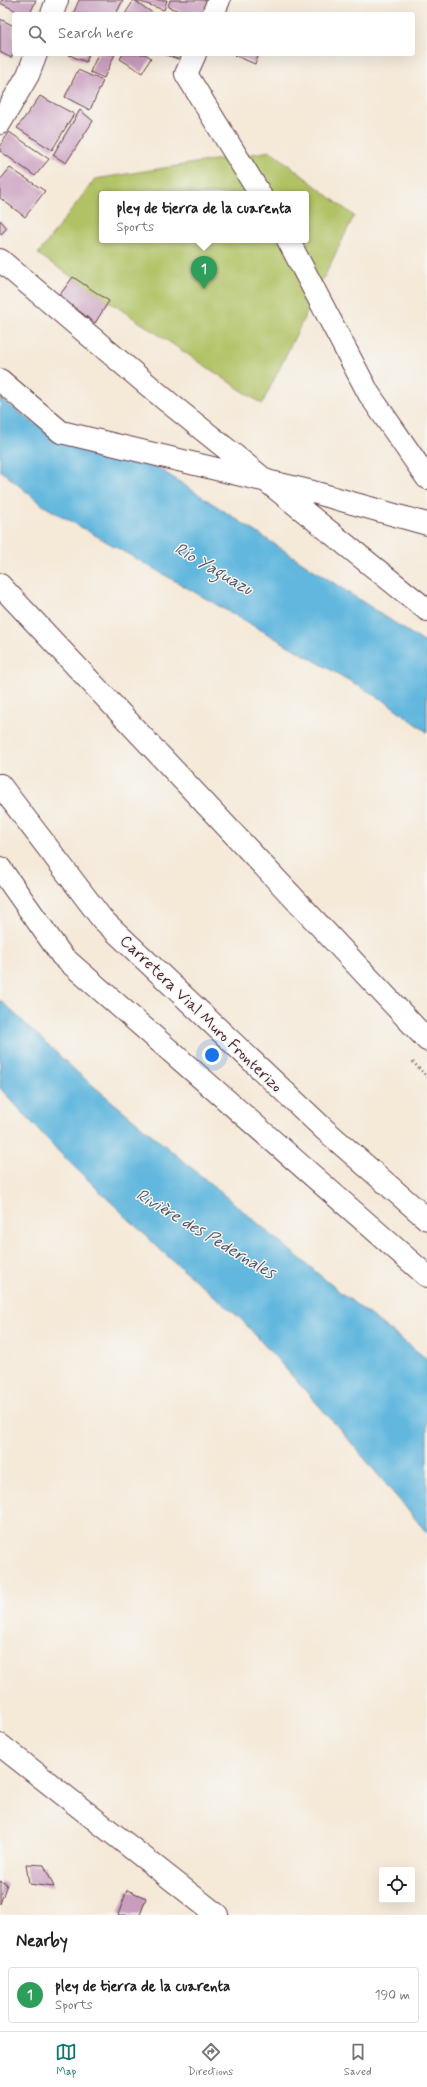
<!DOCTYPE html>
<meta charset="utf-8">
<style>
:root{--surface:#fff;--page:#f2f2f2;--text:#202124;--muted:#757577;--line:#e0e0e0;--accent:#0f766e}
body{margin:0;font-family:Mynerve,sans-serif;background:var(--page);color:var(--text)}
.controls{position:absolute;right:12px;bottom:12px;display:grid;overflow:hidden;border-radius:4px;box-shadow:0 4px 16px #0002}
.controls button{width:36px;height:36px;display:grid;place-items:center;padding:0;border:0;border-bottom:1px solid var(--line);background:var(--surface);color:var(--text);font:20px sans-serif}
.you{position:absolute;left:212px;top:1055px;width:14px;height:14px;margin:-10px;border:3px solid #fff;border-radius:50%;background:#1a73e8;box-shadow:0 0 0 6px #1a73e833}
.badge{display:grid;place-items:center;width:26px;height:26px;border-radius:50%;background:var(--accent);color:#fff;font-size:13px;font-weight:700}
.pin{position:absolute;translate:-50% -33px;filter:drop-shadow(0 1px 2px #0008)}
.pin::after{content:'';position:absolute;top:21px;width:14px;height:12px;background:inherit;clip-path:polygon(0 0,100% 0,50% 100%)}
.popup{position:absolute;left:99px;top:191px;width:210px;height:52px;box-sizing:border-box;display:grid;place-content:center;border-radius:4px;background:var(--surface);filter:drop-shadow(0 1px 3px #0005);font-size:13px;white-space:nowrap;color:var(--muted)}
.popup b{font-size:15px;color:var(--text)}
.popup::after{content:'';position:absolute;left:50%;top:100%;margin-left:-8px;border:8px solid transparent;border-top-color:var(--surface)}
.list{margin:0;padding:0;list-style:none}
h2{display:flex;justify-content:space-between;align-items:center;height:52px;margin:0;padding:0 16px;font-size:17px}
h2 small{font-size:13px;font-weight:400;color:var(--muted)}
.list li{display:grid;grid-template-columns:26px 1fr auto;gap:12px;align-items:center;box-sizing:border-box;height:56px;margin:0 8px 8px;padding:0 8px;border:1px solid var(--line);border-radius:4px}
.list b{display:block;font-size:15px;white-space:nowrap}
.list p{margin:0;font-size:13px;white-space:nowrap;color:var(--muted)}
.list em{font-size:13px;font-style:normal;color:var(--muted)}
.icon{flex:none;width:22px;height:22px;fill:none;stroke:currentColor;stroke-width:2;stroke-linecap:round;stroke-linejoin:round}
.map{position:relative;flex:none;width:427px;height:1915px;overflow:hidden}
.search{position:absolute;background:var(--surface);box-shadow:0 4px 16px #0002;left:12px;right:12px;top:12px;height:44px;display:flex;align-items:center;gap:10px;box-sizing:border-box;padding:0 14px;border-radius:4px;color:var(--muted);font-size:15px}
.sheet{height:116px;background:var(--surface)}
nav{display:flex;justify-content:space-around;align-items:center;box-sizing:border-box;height:56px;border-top:1px solid var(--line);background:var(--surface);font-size:11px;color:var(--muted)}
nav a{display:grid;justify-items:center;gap:2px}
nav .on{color:var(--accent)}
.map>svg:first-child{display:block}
</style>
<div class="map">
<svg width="427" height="1915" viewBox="0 0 427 1915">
<rect width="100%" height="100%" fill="#f6f6f2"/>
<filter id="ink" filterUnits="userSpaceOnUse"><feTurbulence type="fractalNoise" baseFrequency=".025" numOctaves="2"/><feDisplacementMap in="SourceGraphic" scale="8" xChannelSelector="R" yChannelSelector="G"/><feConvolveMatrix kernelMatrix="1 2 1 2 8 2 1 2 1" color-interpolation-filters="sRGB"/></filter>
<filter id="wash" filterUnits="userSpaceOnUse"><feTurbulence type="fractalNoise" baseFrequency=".012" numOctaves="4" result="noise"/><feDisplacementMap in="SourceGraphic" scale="16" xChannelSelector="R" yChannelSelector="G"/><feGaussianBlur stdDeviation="0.9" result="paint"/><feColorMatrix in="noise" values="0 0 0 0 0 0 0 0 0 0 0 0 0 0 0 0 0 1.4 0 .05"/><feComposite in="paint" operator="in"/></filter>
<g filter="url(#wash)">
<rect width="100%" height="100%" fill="#f5e9d8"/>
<!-- green -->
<path fill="#b1c265" stroke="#7e7048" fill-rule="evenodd" d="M271,151L354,216L262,404L38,254L95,179ZM102,194H306V240H102Z"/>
<!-- water -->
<path fill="#62b7de" stroke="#566b84" d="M0,398L35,424L143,458L427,644V732L385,701L44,506L0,470Z
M0,1000L78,1073L340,1292L427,1359V1533L338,1427L241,1319L166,1255L62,1155L0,1088Z"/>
<g id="blocks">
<!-- building -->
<path fill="#c99dbe" d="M2,0H36L30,14H23L0,3Z
M79,0H123L116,14H73Z
M134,0L154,14H125Z
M135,0H167L164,10Z
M170,0H210L206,14H188L168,7Z
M0,19L14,26V52L11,58L0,52Z
M67,54H89L86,62Z
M98,54H115L104,78L90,72Z
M123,54H145L151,58L142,73L120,59Z
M163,54H189L187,62Z
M235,54H259L255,64L234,55Z
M78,70L103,81L90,110L65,97Z
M40,96L74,114L52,150L17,128Z
M80,110L93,121L66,163L53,155Z
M9,132L49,159L35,176L0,151V146Z
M10,168L45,191L25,217L0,198V180Z
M0,220L7,228L0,235Z
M73,277L109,301L95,323L59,296Z
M26,1864L44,1865L54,1887L29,1884Z
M0,1881L7,1884L0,1904Z
M127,1890L146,1898L140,1915H118Z"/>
</g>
</g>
<g filter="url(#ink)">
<use href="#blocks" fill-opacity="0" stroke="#643d45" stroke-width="1"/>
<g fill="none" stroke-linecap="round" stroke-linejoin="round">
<!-- street casing -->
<g stroke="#643d45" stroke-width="24">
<path id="street" d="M52,14L57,0
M213,14L219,0
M195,54L186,74L260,194
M0,123L28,75L36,54
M288,240L369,394L427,478
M0,260L168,402L427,610
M0,380L61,432L313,492L427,524
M0,585L427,1040
M0,1745L217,1915"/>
</g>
<!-- secondary casing -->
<g stroke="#643d45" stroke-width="24">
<path id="secondary" d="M0,785L102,919L325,1130L427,1219
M0,868L62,956L427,1276"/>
</g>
<!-- path -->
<path stroke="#643d45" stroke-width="2.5" stroke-dasharray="1 3" stroke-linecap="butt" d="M413,1062L427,1077"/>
<!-- street -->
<use href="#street" stroke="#fff" stroke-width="22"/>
<!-- secondary -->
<use href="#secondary" stroke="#fff" stroke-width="22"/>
</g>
</g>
<g text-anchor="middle" stroke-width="3" stroke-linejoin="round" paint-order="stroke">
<!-- street labels -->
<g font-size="16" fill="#4a1f2b" stroke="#f6f6f2">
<text transform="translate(202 1013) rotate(44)" y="6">Carretera Vial Muro Fronterizo</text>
</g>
<!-- water labels -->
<g font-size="17" font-style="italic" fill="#52546a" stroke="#f6f6f2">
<text transform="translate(214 568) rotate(30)" y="6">Río Yaguazu</text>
<text transform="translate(206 1233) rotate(31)" y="6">Rivière des Pedernales</text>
</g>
</g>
</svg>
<div class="controls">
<button><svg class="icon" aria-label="locate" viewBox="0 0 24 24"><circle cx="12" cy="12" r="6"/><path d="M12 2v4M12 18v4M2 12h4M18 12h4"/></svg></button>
</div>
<div class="you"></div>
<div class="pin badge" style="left:204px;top:289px;background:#2e9e5b">1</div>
<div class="popup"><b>pley de tierra de la cuarenta</b>Sports</div>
<div class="search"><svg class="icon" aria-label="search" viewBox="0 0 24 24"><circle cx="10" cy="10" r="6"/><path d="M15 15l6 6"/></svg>Search here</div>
</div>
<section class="sheet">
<h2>Nearby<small></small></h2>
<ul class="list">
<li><span class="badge" style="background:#2e9e5b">1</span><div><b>pley de tierra de la cuarenta</b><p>Sports</p></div><em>190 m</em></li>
</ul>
</section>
<nav>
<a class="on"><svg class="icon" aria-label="map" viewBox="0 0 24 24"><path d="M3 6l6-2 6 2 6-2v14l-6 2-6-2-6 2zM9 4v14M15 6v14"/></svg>Map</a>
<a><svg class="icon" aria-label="directions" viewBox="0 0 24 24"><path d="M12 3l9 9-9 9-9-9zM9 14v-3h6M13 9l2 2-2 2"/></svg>Directions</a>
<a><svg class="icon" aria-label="saved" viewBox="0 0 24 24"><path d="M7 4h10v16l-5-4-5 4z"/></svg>Saved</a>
</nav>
